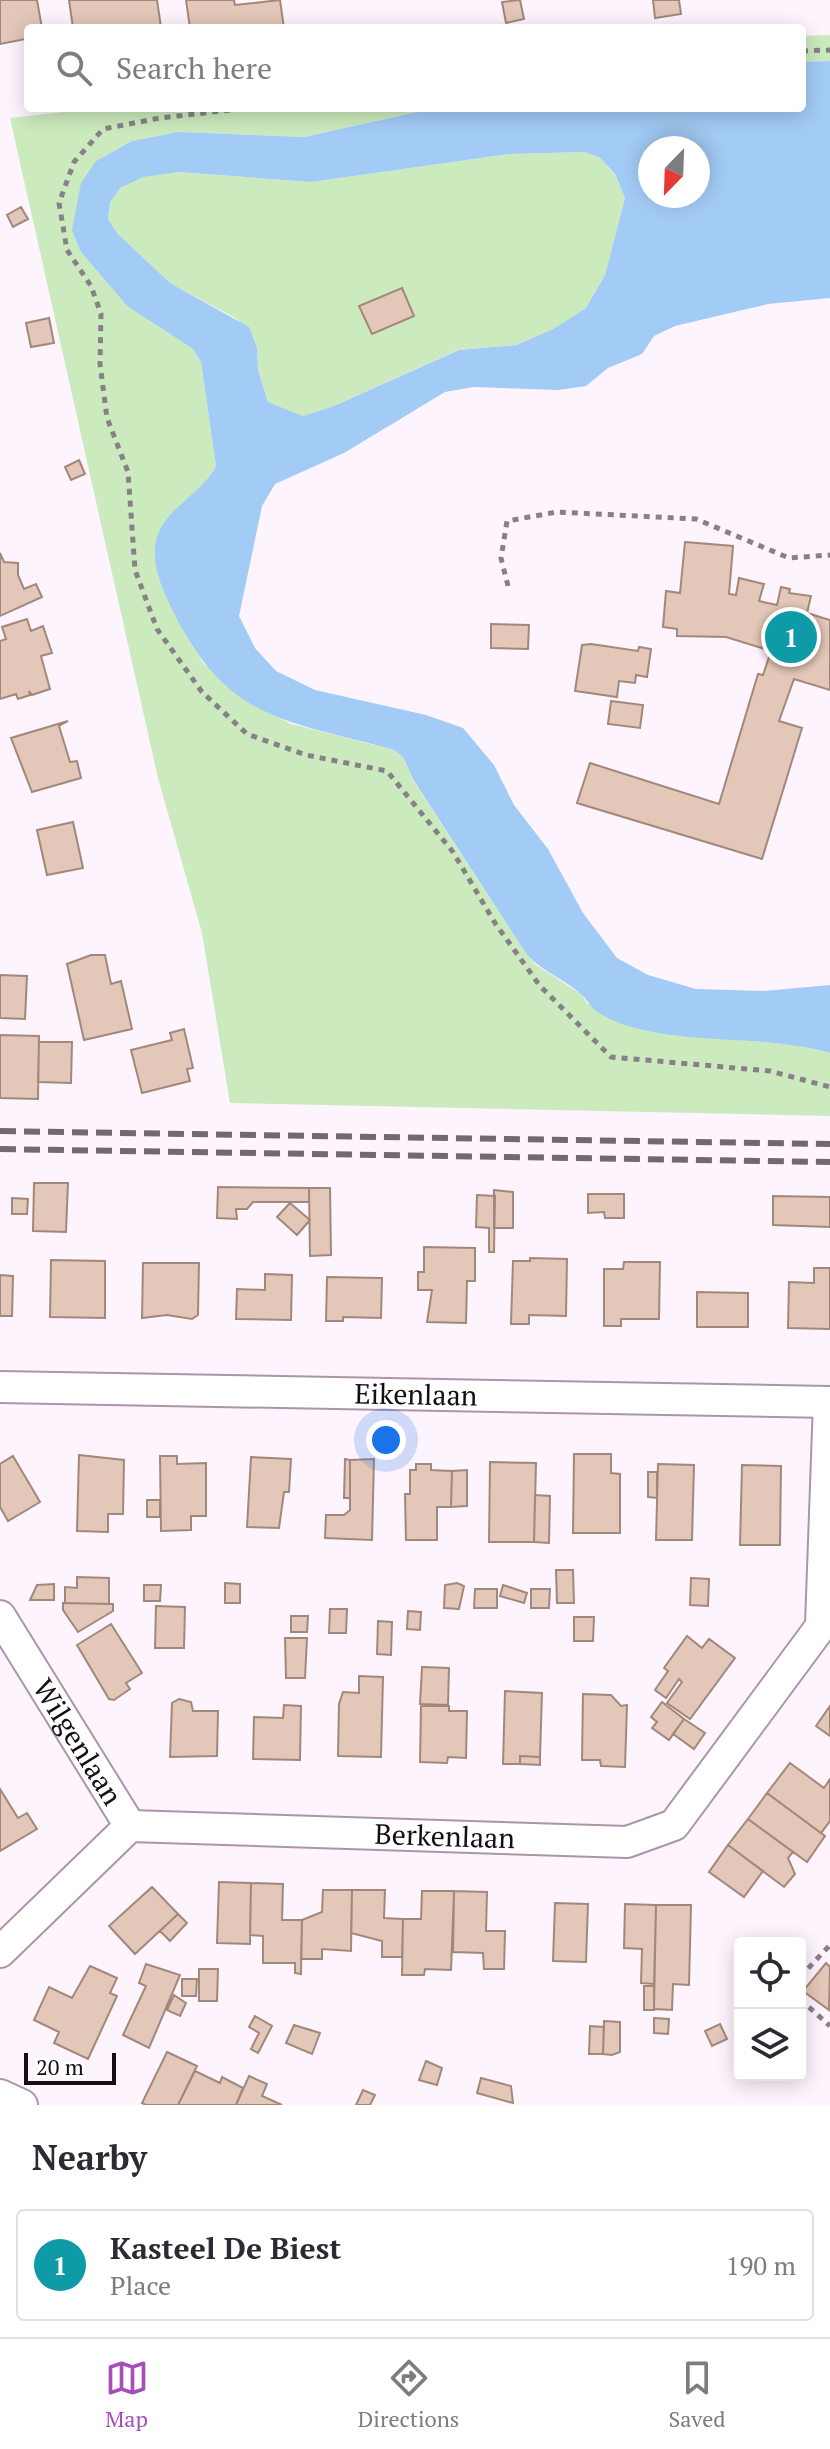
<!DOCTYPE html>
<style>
:root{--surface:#fff;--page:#f7f7f7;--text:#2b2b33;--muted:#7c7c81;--line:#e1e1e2;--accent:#a64ebb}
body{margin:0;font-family:"PT Serif",serif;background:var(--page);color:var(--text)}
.controls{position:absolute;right:24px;bottom:24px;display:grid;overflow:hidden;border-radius:8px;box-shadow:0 4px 20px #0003}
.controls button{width:72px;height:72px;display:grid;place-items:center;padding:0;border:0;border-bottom:2px solid var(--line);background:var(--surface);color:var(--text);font:40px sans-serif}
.compass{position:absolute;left:638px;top:136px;width:72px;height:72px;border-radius:50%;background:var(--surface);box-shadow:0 4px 20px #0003;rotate:203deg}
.scale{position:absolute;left:24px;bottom:20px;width:92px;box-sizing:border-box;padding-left:8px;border:4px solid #150e15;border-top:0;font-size:22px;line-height:28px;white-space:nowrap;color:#150e15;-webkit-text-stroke:6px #fff;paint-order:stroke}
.you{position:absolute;left:386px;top:1440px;width:28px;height:28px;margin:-20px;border:6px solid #fff;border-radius:50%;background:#1a73e8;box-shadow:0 0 0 12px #1a73e833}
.badge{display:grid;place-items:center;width:52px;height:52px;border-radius:50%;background:var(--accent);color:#fff;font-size:26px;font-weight:700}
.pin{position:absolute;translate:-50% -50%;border:4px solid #fff;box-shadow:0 2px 8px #0006}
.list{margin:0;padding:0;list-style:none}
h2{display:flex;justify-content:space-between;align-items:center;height:104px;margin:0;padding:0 32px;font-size:34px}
h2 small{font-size:26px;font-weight:400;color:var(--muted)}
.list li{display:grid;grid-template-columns:52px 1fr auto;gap:24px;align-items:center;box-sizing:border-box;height:112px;margin:0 16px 16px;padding:0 16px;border:2px solid var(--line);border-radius:8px}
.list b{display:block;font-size:30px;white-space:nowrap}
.list p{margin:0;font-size:26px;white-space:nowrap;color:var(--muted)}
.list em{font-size:26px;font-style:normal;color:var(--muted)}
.icon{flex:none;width:44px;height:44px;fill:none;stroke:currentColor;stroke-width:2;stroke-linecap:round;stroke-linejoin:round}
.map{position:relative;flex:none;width:830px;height:2105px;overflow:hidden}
.search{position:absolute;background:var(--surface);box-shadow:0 4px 20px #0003;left:24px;right:24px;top:24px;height:88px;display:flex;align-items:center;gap:20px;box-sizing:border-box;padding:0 28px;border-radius:8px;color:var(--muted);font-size:30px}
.sheet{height:232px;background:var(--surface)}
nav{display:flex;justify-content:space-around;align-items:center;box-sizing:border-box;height:112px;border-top:2px solid var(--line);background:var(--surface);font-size:22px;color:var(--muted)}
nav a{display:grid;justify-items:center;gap:4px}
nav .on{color:var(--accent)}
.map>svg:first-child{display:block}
</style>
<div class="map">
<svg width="830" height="2105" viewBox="0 0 830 2105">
<rect width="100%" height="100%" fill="#fef4fd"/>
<!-- green -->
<path fill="#cbeabd" d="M830,35V61L802,62V36Z
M99,108H435L304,137L179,132L132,141L96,161L81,252L127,306L193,349L201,362L216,466L199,491L181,504L159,578L186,636L204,664L288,723L394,750L403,757L414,782L527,955L536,965L581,994L587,1003L623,1023L669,1033L804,1046L830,1053V1116L230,1103L202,933L158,778L10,118Z
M584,152L599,157L615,175L625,198L605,275L586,308L553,329L515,345L458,350L334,406L303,416L268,402L258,370L257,348L237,319L170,283L117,233L108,219L110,203L120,188L143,176L179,172L311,182L509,154Z"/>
<!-- water -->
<path fill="#a2cbf5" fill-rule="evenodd" d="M830,61V298L768,304L675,326L654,336L642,354L608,368L586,386L558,390L473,387L445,392L344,453L275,484L262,506L239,616L255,648L276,671L315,690L426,715L463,728L494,765L514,805L548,849L583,913L617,958L648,975L696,989L764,991L830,985V1053C762,1032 658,1049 599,1013C591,1008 588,1001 582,995C566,980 543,972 527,955L414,781L403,757L394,750C291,721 230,723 176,617C164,594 151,567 156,541C163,509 200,496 216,466L201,362L193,349L127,306L81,252L72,230L81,183L96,161L132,141L178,132L304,137L435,108H802V62ZM650,148H698V196H650ZM584,152L599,157L615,174L625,198L605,275L586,308L553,329L516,345L459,350L334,406L303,416L268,402L258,370L257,348L249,327L170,283L117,233L108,219L110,203L120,188L143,177L179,172L311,182L509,154Z"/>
<!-- building -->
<path fill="#e3c7b8" stroke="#a2887a" stroke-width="2" d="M0,0H37L42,28H28L26,39L0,44Z
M69,0H157L161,27L73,28Z
M186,0H234L235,5L280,0L284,28H190Z
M520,0L524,19L506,23L502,2Z
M653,0H679L681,14L655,18Z
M21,207L28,219L13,227L7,215Z
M402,288L414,316L372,334L359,306Z
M49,318L54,343L31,347L26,323Z
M79,460L85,474L71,480L65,467Z
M685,542L733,546L729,594L736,595L739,578L764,584L759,601L777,605L781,587L790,589L789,593L811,596L807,613L830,620V690L794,679L779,721L802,728L762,859L577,803L590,763L719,804L758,674L763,675L771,651L726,637L677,636V629L663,627L666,591L680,593Z
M0,553L4,562L18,563V575L24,589L36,584L42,597L0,616Z
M27,619L31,631L43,626L52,653L41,656L50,689L32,695L29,691L30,695L18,699L16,694L0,699V641L6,639L2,627Z
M491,624L529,625L528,649L491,648Z
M591,644L638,651L639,647L651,649L647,677L636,675L635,683L619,681L617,697L575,691L582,645Z
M611,701L643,705L640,728L608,724Z
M68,721L59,726L70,762L77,761L81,778L32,792L11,738Z
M73,822L83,868L47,875L37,830Z
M91,955H105L111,984L121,981L132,1029L84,1040L67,964Z
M0,975L27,976L25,1019L0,1018Z
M184,1029L193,1068L187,1069L190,1081L142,1093L131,1050L172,1040L170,1033Z
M0,1035L39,1036L38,1099L0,1098Z
M39,1042H72L71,1083L38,1082Z
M34,1183H68L66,1232L33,1231Z
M218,1187L309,1188V1202H253L247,1209H236L237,1219L217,1218Z
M309,1188H330L331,1255L310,1256Z
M494,1190L513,1192V1228H494Z
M588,1194H624V1218H605L604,1212L588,1213Z
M477,1195L495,1196L494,1252H489V1228L476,1227Z
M773,1196L830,1197V1227L773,1225Z
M12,1198L28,1199L27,1214H12Z
M290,1203L310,1220L297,1235L277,1217Z
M424,1247L475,1248V1281H467L466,1323L427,1322L432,1290H418V1272H424Z
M530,1258L567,1259L566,1316L529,1315V1324H511L513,1261H530Z
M51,1260L105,1261V1318L50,1317Z
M624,1262H660L659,1319H621V1326H604V1269H623Z
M143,1263H199L198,1315L192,1319L167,1315L142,1318Z
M814,1268H830V1329L788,1328L789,1282L814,1283Z
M265,1274L292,1275L291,1320L236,1319L237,1289L265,1290Z
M0,1275L13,1276L12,1316H0Z
M327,1277L382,1278L381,1318L343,1317V1321H326Z
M697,1292L748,1293V1327H697Z
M574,1454H611V1473L620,1474V1533H573Z
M79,1455L124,1460L123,1514H108V1532L77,1531Z
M13,1456L40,1502L8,1521L0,1507V1464Z
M160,1456H177V1464L206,1463V1516H191V1530L161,1531Z
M251,1457L291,1459L289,1492H284L279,1528L247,1527Z
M345,1459L350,1460V1498H344Z
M374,1459L372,1540L325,1538L326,1515H344L350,1510V1460Z
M490,1462L536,1463L534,1542H489Z
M416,1464H431V1470L452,1471L451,1507H437V1540H406L405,1494H410V1470H416Z
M658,1464L694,1465L692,1540H656Z
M742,1465L781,1466L780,1545H740Z
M467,1470V1506L451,1507L452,1471Z
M648,1472H657V1498L648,1497Z
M535,1495L550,1496L549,1543L534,1542Z
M147,1500H160V1517H147Z
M556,1570H573L574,1603H557Z
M77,1577L109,1578V1604L65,1603V1587L77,1588Z
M691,1578L709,1579L708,1606L690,1605Z
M225,1583L240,1584V1603H225Z
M457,1583L464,1586L459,1609L444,1608L445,1585Z
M54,1584V1600H30L37,1585Z
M144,1585H161L160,1601H144Z
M503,1585L527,1593L524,1603L500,1596Z
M475,1589H497V1608H474Z
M531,1589H550L549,1608H531Z
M63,1603L113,1604V1611L78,1632L63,1610Z
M156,1606L185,1607L184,1648H155Z
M330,1609H347L346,1633H329Z
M408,1611L421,1612L420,1630L407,1629Z
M291,1616H308L307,1632H291Z
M574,1617H594L593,1641H574Z
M378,1621L392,1622L391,1655L377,1654Z
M111,1624L142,1673L126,1683L130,1689L114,1700L109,1699L77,1645Z
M687,1636L702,1648L709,1639L735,1658L690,1719L667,1703L682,1682L679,1679L666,1698L655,1690L668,1671L664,1668Z
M285,1638H307L305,1678H286Z
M422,1667L449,1668L448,1705L420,1704Z
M359,1676L383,1677L381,1757L338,1756L339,1704L343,1692L359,1693Z
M505,1691L542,1693L540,1757L520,1756V1764H503Z
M583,1694L611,1695L621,1706L627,1705L625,1767L601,1766L600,1760H582Z
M179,1699L191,1702L193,1711H218L217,1756L170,1757L172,1703Z
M662,1702L684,1719L669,1740L652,1728L657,1722L651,1717Z
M284,1705L301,1706L300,1760L253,1759L254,1717L283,1718Z
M421,1706H449V1711H467L466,1758L448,1757L447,1763L420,1762Z
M830,1706V1736L816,1726Z
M684,1719L705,1733L694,1749L673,1734Z
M520,1756L540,1757V1765L520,1764Z
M790,1763L824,1788L830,1779V1821L821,1833L767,1793Z
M0,1789L18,1818L27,1813L37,1829L0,1851Z
M767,1793L825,1836L807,1862L748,1819Z
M748,1819L793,1852L788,1858L795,1874L784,1887L728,1845Z
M728,1845L763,1871L744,1897L709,1872Z
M219,1882L251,1883L250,1944L217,1943Z
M251,1883L283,1884L282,1920H302L301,1974L295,1973V1963H263V1936L250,1935Z
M152,1887L178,1914L135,1954L109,1926Z
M323,1890H352L351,1951L322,1949V1959H301L302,1920L322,1912Z
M352,1890H385L384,1918L403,1919L402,1957H382V1941L351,1933Z
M422,1891H454L451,1970L425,1969L424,1975H402L403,1919H421Z
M454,1891L487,1892L486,1931H505L504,1969H484L483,1953L453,1952Z
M555,1903L588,1904L586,1962L553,1961Z
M625,1904L656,1905L654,1984L641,1983L642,1949L624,1948Z
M656,1905H691L689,1985L673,1984L672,2010L654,2009Z
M178,1914L187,1923L170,1941L160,1931Z
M826,1963L830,1967L829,2010L803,1991Z
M146,1964L180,1975L149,2048L123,2035L146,1986L139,1983Z
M90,1966L117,1978L110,1993L117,1996L88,2059L54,2043L59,2032L34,2020L49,1987L72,1998Z
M199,1969H218L217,2001H199Z
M182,1979H197L196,1996H182Z
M644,1986H654V2010H644Z
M174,1995L186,2003L180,2016L167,2010Z
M255,2016L272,2026L258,2053L251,2049L259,2033L249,2027Z
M654,2018L669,2019L668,2034L654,2033Z
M604,2021L620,2022V2052L612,2055L603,2054Z
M720,2024L727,2039L712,2046L705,2031Z
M294,2025L320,2033L312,2054L286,2043Z
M590,2026L604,2027L603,2054H589Z
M167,2052L197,2066L178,2105H146L142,2103Z
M426,2061L442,2068L437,2085L419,2080Z
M195,2071L220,2083L222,2077L243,2088L236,2105H178Z
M249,2076L267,2084L262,2096L282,2105H236Z
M481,2078L511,2086L513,2103L477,2093Z
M363,2090L375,2095L370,2105H356Z"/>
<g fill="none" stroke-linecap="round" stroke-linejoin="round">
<!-- street casing -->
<g stroke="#ab95a9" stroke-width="34">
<g id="street">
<path id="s1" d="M0,1387L830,1402"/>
<path id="s2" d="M0,1616L130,1826"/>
<path d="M821,1625L829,1402"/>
<path id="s3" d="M0,1952L130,1826L627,1842L674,1825L830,1614"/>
<path d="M0,2095L22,2105"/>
</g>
</g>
<!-- path -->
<path stroke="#888088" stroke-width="5" stroke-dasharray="6 6" stroke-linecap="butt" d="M802,51L830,50
M314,108L239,109L160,118L103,129L74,162L59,203L67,250L91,286L101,314L100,364L107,418L128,472L135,570L157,629L202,692L247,734L306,755L387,771L453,852L495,923L540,986L611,1057L770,1071L830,1087
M508,586L501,558L507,521L557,512L696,519L789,558L830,555
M800,1977L830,1945
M800,1999L830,2026"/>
<!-- street -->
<use href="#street" stroke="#fff" stroke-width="30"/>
<!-- rail -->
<path stroke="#716870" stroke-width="6" stroke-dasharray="16 8" stroke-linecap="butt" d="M0,1131L830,1144
M0,1149L830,1162"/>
</g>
<g text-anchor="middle" stroke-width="6" stroke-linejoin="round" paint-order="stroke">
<!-- street labels -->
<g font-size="28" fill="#150e15" stroke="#fff">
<text dy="10" stroke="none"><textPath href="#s1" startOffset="416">Eikenlaan</textPath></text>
<text dy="10" stroke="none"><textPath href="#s2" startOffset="148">Wilgenlaan</textPath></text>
<text dy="10" stroke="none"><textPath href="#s3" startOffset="496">Berkenlaan</textPath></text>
</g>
</g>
</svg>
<div class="controls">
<button><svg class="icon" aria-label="locate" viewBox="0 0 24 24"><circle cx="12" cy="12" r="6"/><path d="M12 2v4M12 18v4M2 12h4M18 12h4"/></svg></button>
<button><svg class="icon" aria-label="layers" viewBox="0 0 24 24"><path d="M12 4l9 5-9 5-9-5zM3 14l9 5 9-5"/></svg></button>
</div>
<svg class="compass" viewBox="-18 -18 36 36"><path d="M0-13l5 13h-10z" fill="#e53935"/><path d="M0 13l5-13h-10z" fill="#7c7c81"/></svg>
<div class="scale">20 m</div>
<div class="you"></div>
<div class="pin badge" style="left:791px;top:637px;background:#0f9aa8">1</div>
<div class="search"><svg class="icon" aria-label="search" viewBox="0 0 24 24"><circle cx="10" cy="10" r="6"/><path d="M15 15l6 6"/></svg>Search here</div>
</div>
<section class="sheet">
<h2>Nearby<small></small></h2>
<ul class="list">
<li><span class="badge" style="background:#0f9aa8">1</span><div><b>Kasteel De Biest</b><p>Place</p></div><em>190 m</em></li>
</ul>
</section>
<nav>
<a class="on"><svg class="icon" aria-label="map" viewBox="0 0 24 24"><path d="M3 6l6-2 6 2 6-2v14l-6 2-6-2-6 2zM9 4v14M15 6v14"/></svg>Map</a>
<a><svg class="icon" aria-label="directions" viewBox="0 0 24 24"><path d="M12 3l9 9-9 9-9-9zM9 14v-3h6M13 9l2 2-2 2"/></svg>Directions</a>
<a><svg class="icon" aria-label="saved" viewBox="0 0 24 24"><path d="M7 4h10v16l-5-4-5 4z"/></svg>Saved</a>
</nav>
